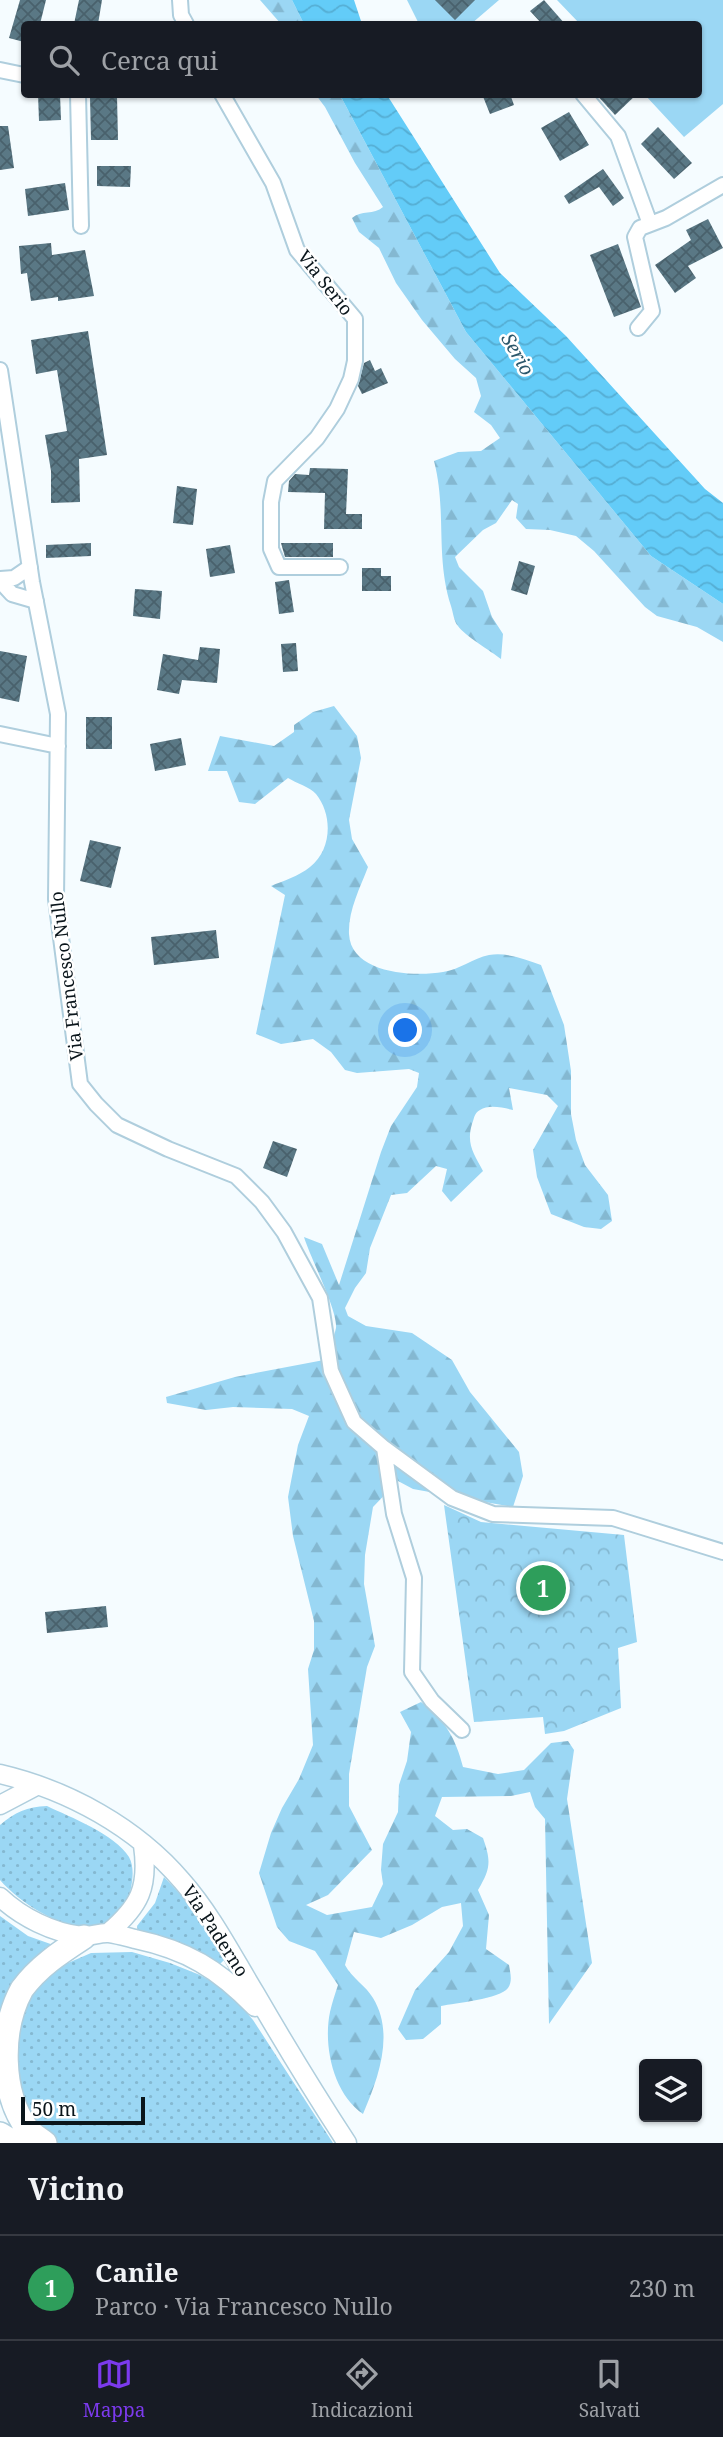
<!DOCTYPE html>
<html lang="it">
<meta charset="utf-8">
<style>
:root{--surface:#171b24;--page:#20242c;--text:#f1f3f6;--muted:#9ea1a6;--line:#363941;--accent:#7c3aed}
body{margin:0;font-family:"Noto Serif",serif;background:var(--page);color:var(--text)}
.controls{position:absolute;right:21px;bottom:21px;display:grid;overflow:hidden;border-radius:7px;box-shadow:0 2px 5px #0004}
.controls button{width:63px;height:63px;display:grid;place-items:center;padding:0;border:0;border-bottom:2px solid var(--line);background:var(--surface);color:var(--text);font:35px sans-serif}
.scale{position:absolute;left:21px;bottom:18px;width:124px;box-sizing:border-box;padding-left:7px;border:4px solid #0a151b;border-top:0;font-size:19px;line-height:24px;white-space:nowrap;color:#0a151b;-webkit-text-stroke:5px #fff;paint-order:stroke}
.you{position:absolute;left:406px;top:1031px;width:24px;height:24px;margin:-18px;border:5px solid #fff;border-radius:50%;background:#1a73e8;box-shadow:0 0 0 10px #1a73e833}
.badge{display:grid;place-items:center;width:46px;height:46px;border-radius:50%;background:var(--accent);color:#fff;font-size:23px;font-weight:700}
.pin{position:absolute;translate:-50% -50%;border:4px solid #fff;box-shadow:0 2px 7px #0006}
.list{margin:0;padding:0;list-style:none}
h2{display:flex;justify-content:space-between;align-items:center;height:91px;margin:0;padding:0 28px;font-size:30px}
h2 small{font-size:23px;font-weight:400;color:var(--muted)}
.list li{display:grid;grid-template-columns:46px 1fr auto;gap:21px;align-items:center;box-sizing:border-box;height:105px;padding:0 28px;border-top:2px solid var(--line)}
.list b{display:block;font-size:26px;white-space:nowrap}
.list p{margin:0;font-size:23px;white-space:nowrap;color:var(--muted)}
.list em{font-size:23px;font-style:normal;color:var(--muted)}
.icon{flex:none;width:38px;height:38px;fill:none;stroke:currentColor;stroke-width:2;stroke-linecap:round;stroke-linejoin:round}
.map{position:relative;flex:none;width:723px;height:2143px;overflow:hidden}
.search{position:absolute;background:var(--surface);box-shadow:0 2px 5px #0004;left:21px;right:21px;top:21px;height:77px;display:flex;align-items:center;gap:18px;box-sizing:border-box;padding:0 24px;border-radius:7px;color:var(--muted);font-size:26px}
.sheet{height:196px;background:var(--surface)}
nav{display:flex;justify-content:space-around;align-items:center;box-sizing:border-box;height:98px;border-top:2px solid var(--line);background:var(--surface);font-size:19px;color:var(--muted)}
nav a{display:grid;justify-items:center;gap:4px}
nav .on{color:var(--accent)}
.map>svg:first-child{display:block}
</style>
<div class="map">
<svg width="723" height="2143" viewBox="0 0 723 2143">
<defs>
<pattern id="grass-dots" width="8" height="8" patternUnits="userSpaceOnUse" patternTransform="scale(1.75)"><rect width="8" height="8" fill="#9bd7f4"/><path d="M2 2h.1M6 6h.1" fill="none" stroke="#84b8d1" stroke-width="1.8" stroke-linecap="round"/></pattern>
<pattern id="forest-firs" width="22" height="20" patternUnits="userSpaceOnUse" patternTransform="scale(1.75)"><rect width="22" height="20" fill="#9bd7f4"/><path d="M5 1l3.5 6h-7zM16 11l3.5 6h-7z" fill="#84b8d1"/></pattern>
<pattern id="park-crowns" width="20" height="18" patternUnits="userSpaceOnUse" patternTransform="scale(1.75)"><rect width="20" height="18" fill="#9bd7f4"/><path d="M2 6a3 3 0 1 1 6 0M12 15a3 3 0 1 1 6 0" fill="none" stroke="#84b8d1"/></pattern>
<pattern id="water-waves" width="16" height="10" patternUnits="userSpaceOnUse" patternTransform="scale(1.75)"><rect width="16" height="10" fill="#63ccf8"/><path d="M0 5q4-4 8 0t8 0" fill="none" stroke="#55aed4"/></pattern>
<pattern id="building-cross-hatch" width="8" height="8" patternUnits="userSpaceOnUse" patternTransform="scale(1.75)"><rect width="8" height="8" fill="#5a7885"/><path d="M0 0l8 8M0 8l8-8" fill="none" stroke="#49616c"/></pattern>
</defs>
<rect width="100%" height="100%" fill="#f5fcff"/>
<!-- grass -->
<path fill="url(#grass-dots)" d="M47,1806C70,1817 115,1834 129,1857C134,1866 133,1878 131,1888C117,1962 31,1916 0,1880V1825C15,1812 27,1807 47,1806Z
M164,1877L182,1896L225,1959L219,1965L138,1932L137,1926L155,1903Z
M0,1916L28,1936L59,1947L0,2022Z
M132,1952L170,1963L200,1975L227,1990L253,2020L333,2143H52L20,2104L12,2045L31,1993L61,1966L91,1953Z"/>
<!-- forest -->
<path fill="url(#forest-firs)" d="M260,0H292L304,24H281Z
M316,95H340L466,332L651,556L723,604V642L697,627L657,616L645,607L594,551L576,536L550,530L526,529L516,518L518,504L512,500L496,523L483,530L455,557L459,567L483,591L492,617L503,634L501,659C491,651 465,636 458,626C454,622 453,612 451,606C435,556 447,511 434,461L458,452L481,451L500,438L491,425L474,412L481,396L476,378L455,359L422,320L396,283L379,248L359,232L352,218C361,210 374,215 383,207L355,163L325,107Z
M334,706L357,736L361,758L349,820L352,839L368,867C360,888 348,911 349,934C351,974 414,977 443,972C459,970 473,958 489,955C506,952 525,959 541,965L564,1025L571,1071V1114L576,1140L585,1165L608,1195L612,1221L601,1229L584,1227L551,1214L537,1177L533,1150L558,1106L547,1095L509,1088L513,1110C504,1108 489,1104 480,1110C474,1113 474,1119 472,1124C466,1144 474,1154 483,1171L451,1202L442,1191L447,1169L436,1166L407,1193L391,1195L370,1248L366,1273L355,1288L345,1308L348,1316L366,1326L412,1333L452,1360L470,1392L519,1452L523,1476L513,1507L413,1489L398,1481L373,1507L365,1555L364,1584L375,1646L367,1667L349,1774V1806L372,1850L328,1895L306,1905L327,1915L372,1907L383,1884L381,1870L383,1844L398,1812L399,1785L407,1761L411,1732L400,1712L421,1702C445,1719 456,1739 463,1767L498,1774L524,1770L551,1743L568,1741L574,1750L567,1799L592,1963L549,2024L545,1819L535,1807L530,1792L511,1796L442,1797L435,1816L453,1830L467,1829L483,1838C491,1861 491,1868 478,1890L489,1915L486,1949L509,1965C510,1972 513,1981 508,1988C500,1999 455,2003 441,2006V2024L423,2039L406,2040L398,2029L415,1990L449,1952L463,1926L461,1903L442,1907L412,1925L381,1938L354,1932L345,1965C352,1978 366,1986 373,1998C395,2034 378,2079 363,2114C333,2094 323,2045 330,2012C332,2003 335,1994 338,1985L315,1951L289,1941L277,1927L259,1873L271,1833L282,1808L299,1779L313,1745L308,1669L314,1650V1621L293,1536L288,1497L298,1445L309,1416L292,1409L233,1407L206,1410L167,1403L166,1397L235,1377L324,1360C328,1350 334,1338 336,1328C338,1311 310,1257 304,1237L322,1244L339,1285L381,1152L391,1126L417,1087L419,1073L409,1069L357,1073L345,1070L331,1052L313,1039L281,1044L256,1034L285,895L271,886C283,881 299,876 310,867C332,850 333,815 316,794C310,787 296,783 288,778L255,804L239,802L227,771H208L220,736L274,746L294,732V725L313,712Z"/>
<!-- park -->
<path fill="url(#park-crowns)" d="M444,1505L481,1522L624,1535L637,1642L618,1648L621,1708L564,1731L545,1734L543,1717L474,1722Z"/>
<!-- pitch -->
<path fill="#9bd7f4" d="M407,0H499L471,24H419Z
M557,0H723V104L684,137L645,95L698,94V24H580Z"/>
<!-- water -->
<path fill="url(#water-waves)" d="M292,0H354L362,24H304Z
M340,95H387L500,273L566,336L705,489L723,503V604L651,556L466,332Z"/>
<!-- building -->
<path fill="url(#building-cross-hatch)" d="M20,0H46L40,24H24V42L9,38Z
M79,0H102L98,24H74Z
M435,0H475L455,20Z
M544,0L565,24H542L530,11Z
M38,94H60L61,120L39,121Z
M482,94H510L514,105L490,114Z
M596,94H637L615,115Z
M117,96L118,140H91L90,97Z
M569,112L589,145L560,161L541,128Z
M0,126H8L14,168L0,170Z
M658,127L692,163L674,179L641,144Z
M97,166H131L130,187L97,186Z
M603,169L624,198L613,206L599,187L569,204L564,196Z
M65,183L69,210L28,216L25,189Z
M708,219L723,248L688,266L696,278L675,293L655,265L691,240L686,230Z
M51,243L52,255L85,250L94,296L58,301V297L31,301L27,273L21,274L19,246Z
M618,244L641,307L614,317L590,255Z
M88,331L107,455L79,459L80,502L51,503V471L45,435L67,431L57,370L36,374L31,340Z
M370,360L375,371L381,368L388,383L362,394L358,386L364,363Z
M310,468L348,469L346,514H362V529H324L325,493L288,492L289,481L295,474L309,475Z
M177,486L197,489L193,525L173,523Z
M91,543V556L46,558V545Z
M281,543H333V557H285Z
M230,545L235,573L210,577L206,549Z
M519,561L535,566L527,595L511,590Z
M362,568H381V576H391V591H362Z
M289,580L294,612L279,614L275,582Z
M135,589L162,591L160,619L133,616Z
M296,643L298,671L283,672L281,644Z
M200,647L220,649L217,683L182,680L179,694L157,690L163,654L198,660Z
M0,651L27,656L19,702L0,698Z
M86,717H112V749H86Z
M181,738L186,765L155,771L150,744Z
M90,840L121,847L111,888L80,881Z
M216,930L219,958L154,965L151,937Z
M273,1141L297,1149L287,1177L263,1168Z
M106,1606L108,1627L47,1633L45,1612Z"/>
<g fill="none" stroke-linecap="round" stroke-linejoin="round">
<!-- minor casing -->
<g stroke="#afcedd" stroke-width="18">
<path id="minor" d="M180,0L181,15L186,24
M0,70L24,75
M78,94L81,226
M222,94L273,183L297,250L355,319V361L351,379L337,409L317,438L275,481L271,502V549L279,567H340
M583,94L618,136L650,224
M638,328L652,311L635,237L640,228L666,218L723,185
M0,370L32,582L58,714L56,899L80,1084L96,1104L117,1125L168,1149L236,1176L262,1202L284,1232L320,1298L331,1371L354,1422L384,1448L452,1498L493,1514L613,1518L723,1552
M0,579L14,578L30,567
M0,581L12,594L36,601
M0,734L58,746
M384,1448L394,1514L414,1578L412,1672L432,1701L462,1730"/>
</g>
<!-- tertiary casing -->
<g stroke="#afcedd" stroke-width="21">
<path id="tertiary" d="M0,1774C68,1790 136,1827 182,1881C211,1914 232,1955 255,1993C284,2043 315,2094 347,2143
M0,1805L38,1785
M0,1897C21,1917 53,1933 82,1936C91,1937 100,1932 109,1933C117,1934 127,1937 135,1939C187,1950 218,1969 255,2007
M108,1933C140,1906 149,1887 143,1845"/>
</g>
<!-- trunk casing -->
<g stroke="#afcedd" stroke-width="26">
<path id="trunk" d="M0,2134L15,2143
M45,2143C40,2139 33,2135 28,2130C0,2093 0,2029 22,1989C39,1966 61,1952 84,1937"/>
</g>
<!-- minor -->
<use href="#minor" stroke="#fff" stroke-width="14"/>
<!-- tertiary -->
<use href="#tertiary" stroke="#fff" stroke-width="18"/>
<!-- trunk -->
<use href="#trunk" stroke="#fff" stroke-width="23"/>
</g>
<g text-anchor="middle" stroke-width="5" stroke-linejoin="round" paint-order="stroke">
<!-- street labels -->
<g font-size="18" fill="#0a151b" stroke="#fff">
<text transform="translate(325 283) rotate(52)" y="6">Via Serio</text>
<text transform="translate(67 976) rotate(-97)" y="6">Via Francesco Nullo</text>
<text transform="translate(215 1931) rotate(57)" y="6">Via Paderno</text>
</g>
<!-- water labels -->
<g font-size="19" font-style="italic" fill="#2c586c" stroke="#fff">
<text transform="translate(518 354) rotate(60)" y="7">Serio</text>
</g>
</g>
</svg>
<div class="controls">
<button><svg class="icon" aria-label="layers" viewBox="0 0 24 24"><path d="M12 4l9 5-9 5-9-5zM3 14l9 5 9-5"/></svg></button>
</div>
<div class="scale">50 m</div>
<div class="you"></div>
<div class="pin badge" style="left:543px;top:1588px;background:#2e9e5b">1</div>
<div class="search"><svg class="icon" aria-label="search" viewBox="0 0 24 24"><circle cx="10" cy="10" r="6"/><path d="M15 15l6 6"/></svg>Cerca qui</div>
</div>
<section class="sheet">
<h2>Vicino<small></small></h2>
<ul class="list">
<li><span class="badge" style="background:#2e9e5b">1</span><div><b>Canile</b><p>Parco · Via Francesco Nullo</p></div><em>230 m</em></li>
</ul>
</section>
<nav>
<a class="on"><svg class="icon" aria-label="map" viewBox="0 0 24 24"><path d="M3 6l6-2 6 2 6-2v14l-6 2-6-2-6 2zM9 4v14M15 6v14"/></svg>Mappa</a>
<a><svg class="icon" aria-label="directions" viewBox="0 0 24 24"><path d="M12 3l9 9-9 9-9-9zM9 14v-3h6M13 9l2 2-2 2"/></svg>Indicazioni</a>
<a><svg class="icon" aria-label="saved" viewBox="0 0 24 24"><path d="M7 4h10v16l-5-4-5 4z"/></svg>Salvati</a>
</nav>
